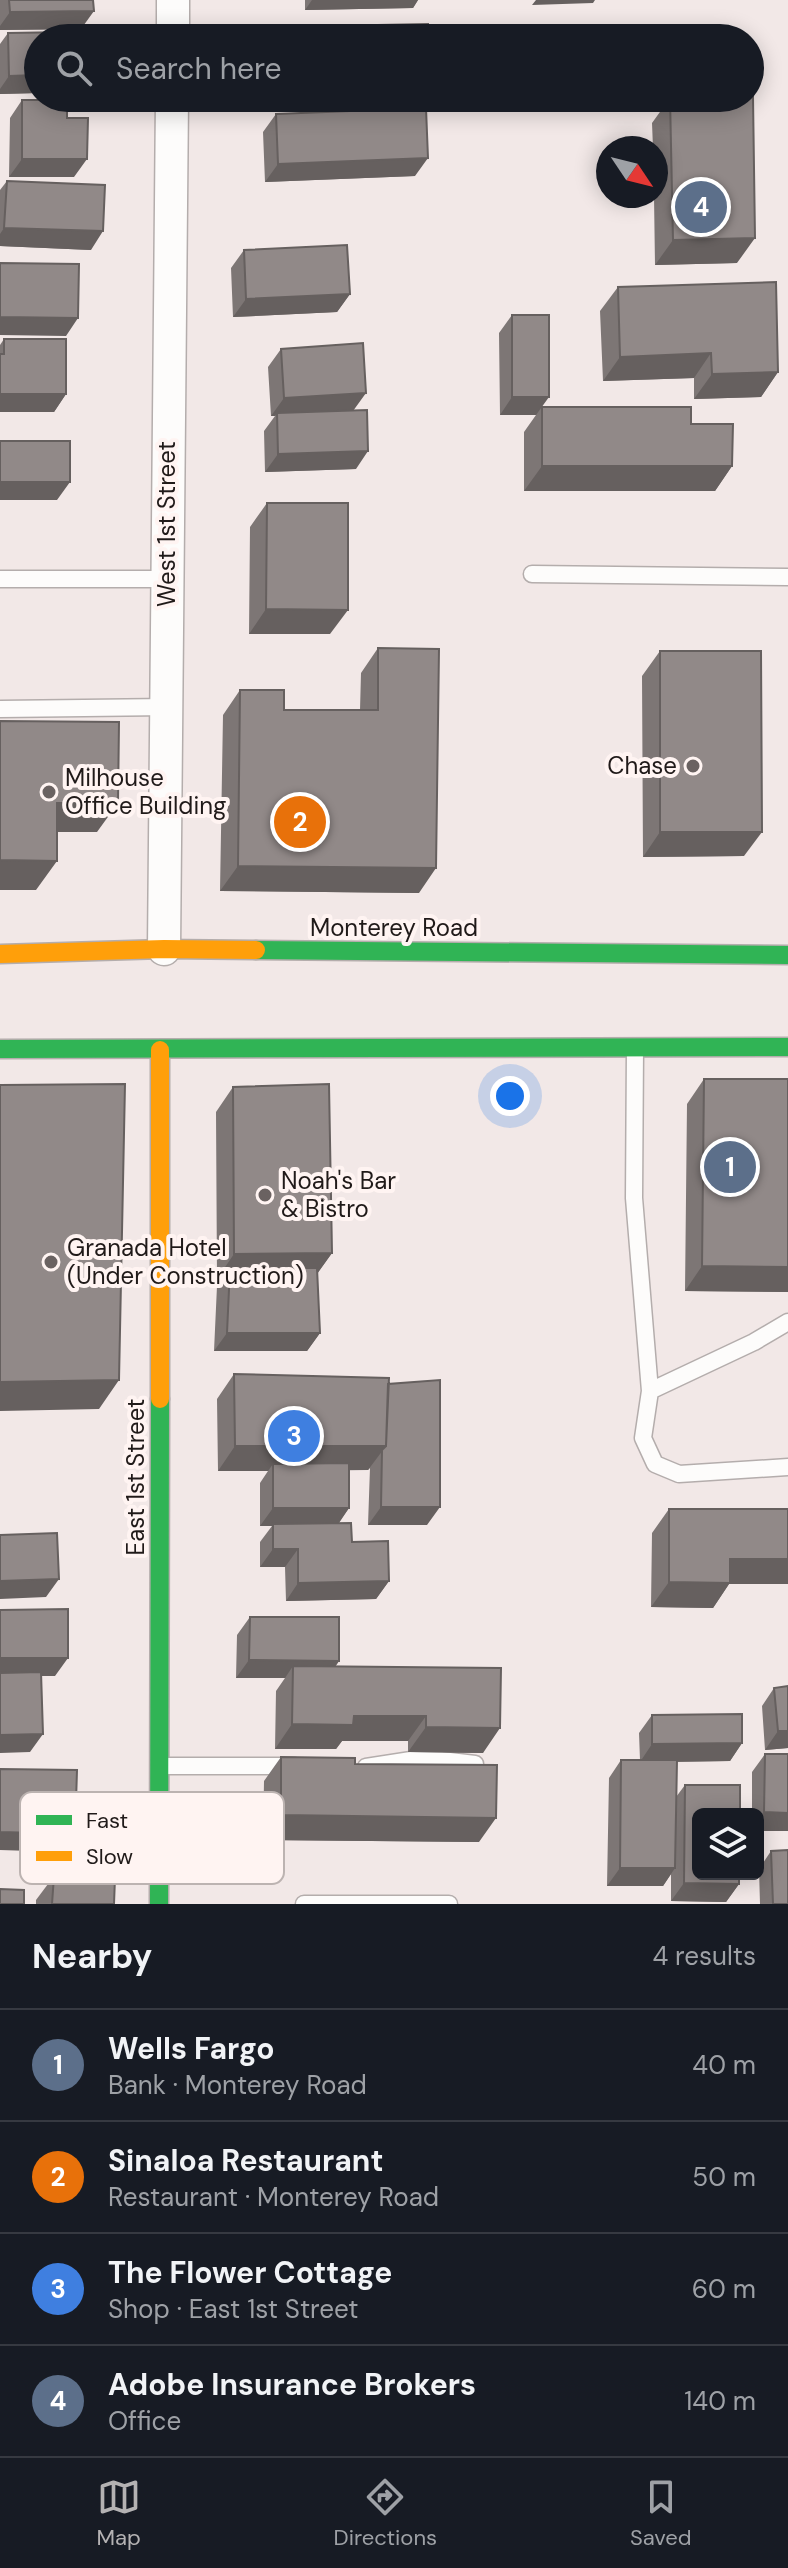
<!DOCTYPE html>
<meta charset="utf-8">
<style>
:root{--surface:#171b24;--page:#242831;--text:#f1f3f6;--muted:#9ea1a6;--line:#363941;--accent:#b4b2b3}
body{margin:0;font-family:"DM Sans",sans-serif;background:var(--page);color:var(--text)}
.controls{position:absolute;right:24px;bottom:24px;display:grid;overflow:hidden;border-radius:12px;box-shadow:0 4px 20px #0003}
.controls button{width:72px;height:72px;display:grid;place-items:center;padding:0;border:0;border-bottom:2px solid var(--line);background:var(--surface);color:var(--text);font:40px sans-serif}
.compass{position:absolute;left:596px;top:136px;width:72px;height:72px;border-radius:50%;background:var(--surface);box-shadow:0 4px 20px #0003;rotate:125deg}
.you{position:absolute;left:510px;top:1096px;width:28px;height:28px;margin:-20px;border:6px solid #fff;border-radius:50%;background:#1a73e8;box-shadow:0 0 0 12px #1a73e833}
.badge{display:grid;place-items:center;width:52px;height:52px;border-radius:50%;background:var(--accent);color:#fff;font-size:26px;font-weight:700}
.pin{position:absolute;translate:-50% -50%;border:4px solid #fff;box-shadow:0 2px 8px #0006}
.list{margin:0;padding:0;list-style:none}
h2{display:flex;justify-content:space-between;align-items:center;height:104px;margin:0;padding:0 32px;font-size:34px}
h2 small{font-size:26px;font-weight:400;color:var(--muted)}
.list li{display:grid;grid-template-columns:52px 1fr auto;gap:24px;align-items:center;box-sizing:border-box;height:112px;padding:0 32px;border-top:2px solid var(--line)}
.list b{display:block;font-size:30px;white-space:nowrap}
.list p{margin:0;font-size:26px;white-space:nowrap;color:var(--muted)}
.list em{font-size:26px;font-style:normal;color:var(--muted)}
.icon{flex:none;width:44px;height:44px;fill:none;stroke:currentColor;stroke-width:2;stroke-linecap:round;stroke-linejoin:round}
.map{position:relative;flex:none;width:788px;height:1904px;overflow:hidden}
.search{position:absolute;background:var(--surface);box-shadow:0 4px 20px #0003;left:24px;right:24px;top:24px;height:88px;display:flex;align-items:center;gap:20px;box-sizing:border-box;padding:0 28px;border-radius:44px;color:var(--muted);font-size:30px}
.sheet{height:552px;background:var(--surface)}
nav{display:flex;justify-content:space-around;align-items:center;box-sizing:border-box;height:112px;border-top:2px solid var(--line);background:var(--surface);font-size:22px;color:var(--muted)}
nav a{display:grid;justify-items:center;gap:4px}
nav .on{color:var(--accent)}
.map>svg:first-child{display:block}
</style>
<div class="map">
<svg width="788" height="1904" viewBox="0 0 788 1904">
<rect width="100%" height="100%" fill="#f2e8e7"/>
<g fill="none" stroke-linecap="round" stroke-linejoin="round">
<!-- lane casing -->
<g stroke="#b4adac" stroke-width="19">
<path id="lane" d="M532,574L788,577
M0,579H166
M0,709L168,707
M635,1048L634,1198L650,1391L643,1438L655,1464L679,1474L788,1467
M650,1391L754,1342L788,1322
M162,1766H295
M366,1767L424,1758L475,1764
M304,1904H449"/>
</g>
<!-- street casing -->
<g stroke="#b4adac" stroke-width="35">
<path id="street" d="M173,38V0
M164,949L172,98"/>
</g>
<!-- fast casing -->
<g stroke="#b4adac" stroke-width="21">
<path id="fast" d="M256,950L788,955
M0,1049L788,1047
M159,1904L160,1399"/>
</g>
<!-- slow casing -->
<g stroke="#b4adac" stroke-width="21">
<path id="slow" d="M0,954L164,949L256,950
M160,1399V1050"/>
</g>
<!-- lane -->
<use href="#lane" stroke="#fdfcfb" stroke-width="16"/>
<!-- street -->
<use href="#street" stroke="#fdfcfb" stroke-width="32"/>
<!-- fast -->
<use href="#fast" stroke="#30b455" stroke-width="18"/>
<!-- slow -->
<use href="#slow" stroke="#ff9f0a" stroke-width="18"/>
</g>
<!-- wall -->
<path fill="#7d7675" d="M0,0H93L81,29L0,30Z
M305,0H418L413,8L305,10Z
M275,27L428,38H267Z
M8,33L38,38V93L0,94V44Z
M670,98L737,263L655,265L654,196H656V148H653L652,123Z
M22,100L67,118L74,177H9L10,118Z
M276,114L415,176L265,182L263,132Z
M7,181L91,250L0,246V190Z
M244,250L350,294L337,312L233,317L231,268Z
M618,287L778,372L761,397L694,399V378L603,381L600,311Z
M512,315L542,407L691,424L732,466L715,491H524V432L536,415H500L499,333Z
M4,339L66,394L54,412H0V345Z
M281,349L353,410L356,469L265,472L264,431L275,416H271L268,367Z
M267,503L330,634H249L250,527Z
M378,648L419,893L220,891L223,715L240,690L284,710H360L361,673Z
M660,651L744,856L643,857L642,676Z
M704,1079L788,1292L685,1291L687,1104Z
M233,1087L332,1253L317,1274L320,1333L307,1351H214L217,1286L222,1279H217L216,1112Z
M234,1374L388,1384L427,1525H368L370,1468L368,1470H349V1508L338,1523L352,1542L389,1581L376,1599L286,1601L285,1567H260V1542L272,1526H260V1483L268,1471H218L217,1399Z
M669,1509H788V1584H729L713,1608L651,1607L652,1533Z
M250,1617L339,1661L335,1667L501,1668L483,1753L408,1752V1741H342L336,1749H275L276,1691L285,1678H236L237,1635Z
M774,1688L788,1748L765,1750L762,1706Z
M652,1715L742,1743L730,1761L677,1762L676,1797L685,1785L739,1884L726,1902L671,1901V1874L663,1886H607L609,1778L621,1760H640L639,1733Z
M765,1754H788V1831H758V1814H752V1772Z
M281,1757L355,1764L479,1842L263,1840L264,1781Z
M771,1851L788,1904H760L759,1869Z
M54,1876L114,1904H36V1900Z"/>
<!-- shaded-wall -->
<path fill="#66605f" d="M312,0H418L413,8L305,10Z
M536,0H595L593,3L532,5Z
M94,11L81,29L0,30V26L10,12Z
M38,75V93L0,94V89L9,76Z
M428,158L415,176L265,182L278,164Z
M22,159H87L74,177H9Z
M4,228L103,231L91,250L0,246V234Z
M755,238L737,263L655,265L673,240Z
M350,294L337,312L233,317L246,299Z
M0,317L78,318L66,336L0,335Z
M711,353L694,378L603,381L620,357Z
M778,372L761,397L694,399L712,374Z
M366,393L353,411L277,413L275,416H271L284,398Z
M0,394H66L54,412H0Z
M512,397H549L536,415H500Z
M368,451L356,469L265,472L278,454Z
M542,466H732L715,491H524Z
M0,482H70L57,500H0Z
M266,609L348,610L330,634H249Z
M57,803H118L97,832H36Z
M660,832H762L744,856L643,857Z
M0,860L57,861L36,890H0Z
M238,866L436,868L419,893L220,891Z
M332,1253L314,1278L230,1268L222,1279H217L234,1254Z
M702,1266L788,1267V1292L685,1291Z
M227,1333H320L307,1351H214Z
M119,1380L99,1409L0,1411V1382Z
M235,1446H386L368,1470L273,1471V1464L268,1471H218Z
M381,1507H440L427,1525H368Z
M273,1508H349L337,1526H260Z
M273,1549H298L285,1567H260Z
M730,1559H788V1584H729L713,1608L651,1607L669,1582Z
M59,1579L46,1597L0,1599V1581Z
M389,1581L376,1599L286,1601L298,1583Z
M0,1658H68L55,1676H0Z
M249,1660L339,1661L326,1679L293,1666L285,1678H236Z
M354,1716H426L408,1741H342L336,1749H275L292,1724Z
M426,1727L500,1728L483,1753L408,1752Z
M778,1731H788V1748L765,1750Z
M43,1734L30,1752L0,1753V1735Z
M742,1743L730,1761L640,1762L652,1744Z
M764,1812L788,1813V1831H758V1821Z
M281,1815L496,1818L479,1842L263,1840Z
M0,1832L75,1834L63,1852L0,1850Z
M620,1868H675L663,1886H607Z
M684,1883L739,1884L726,1902L671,1901Z"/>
<!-- building -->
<path fill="#918988" stroke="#66605f" stroke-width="2" d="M9,0H93L94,11L10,12Z
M428,24V38H275V27Z
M70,32V38H38V75L9,76L8,33Z
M745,36V38H685Z
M750,97H753L755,238L673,240L670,98H750Z
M22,100H67V118H88L87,159H22Z
M426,108L428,158L278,164L276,114Z
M7,181L105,185L103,231L4,228Z
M347,245L350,294L246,299L244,250Z
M0,263L79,264L78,318L0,317Z
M776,282L778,372L712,374L711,353L620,357L618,287Z
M512,315H549V397H512Z
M4,339H66V394H0V354H4Z
M363,343L366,393L284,398L281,349Z
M542,407H691V424H733L732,466H542Z
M367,410L368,451L278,454L277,413Z
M0,441H70V482H0Z
M267,503H348V610L266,609Z
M378,648L439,649L436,868L238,866L240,690H284V710H378Z
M660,651H761L762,832H660Z
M0,721L119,722L118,803H57V861L0,860Z
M704,1079H788V1267L702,1266Z
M125,1084L119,1380L0,1382V1085Z
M329,1084L332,1253L234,1254L233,1087Z
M230,1268H317L320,1333H227Z
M234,1374L389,1378L386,1446H235Z
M440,1380V1507H381L382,1450L386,1446L388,1384Z
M349,1463V1508H273V1464Z
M669,1509H788V1559H730V1583L669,1582Z
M351,1523L352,1542L388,1541L389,1581L298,1583V1549H273V1524Z
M57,1533L59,1579L0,1581V1535Z
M68,1609V1658H0V1610Z
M250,1617H339V1661L249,1660Z
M293,1666L501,1668L500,1728L426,1727V1716H354L353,1725L292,1724Z
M41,1672L43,1734L0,1735V1673Z
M788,1686V1731H778L774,1688Z
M742,1714V1743L652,1744V1715Z
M765,1754H788V1813L764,1812Z
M281,1757L355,1758V1764L497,1765L496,1818L281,1815Z
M621,1760H677L675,1868H620Z
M0,1769L77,1770L75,1834L0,1832Z
M685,1785H740V1814H698V1874H739V1884L684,1883Z
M788,1850V1904H773L771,1851Z
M54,1876L115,1878L114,1904H52Z
M0,1889L24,1890V1904H0Z"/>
<!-- markers -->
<g fill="#6a6261" stroke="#fff4f2" stroke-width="3">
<circle cx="693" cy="766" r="8"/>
<circle cx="49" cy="792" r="8"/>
<circle cx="265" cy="1195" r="8"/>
<circle cx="51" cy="1262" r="8"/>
</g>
<g text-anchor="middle" stroke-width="8" stroke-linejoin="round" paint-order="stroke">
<!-- street labels -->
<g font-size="24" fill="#201a19" stroke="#fff4f2">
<text transform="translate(167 524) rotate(-90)" y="8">West 1st Street</text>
<text x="394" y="936">Monterey Road</text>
<text transform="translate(136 1477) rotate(-90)" y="8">East 1st Street</text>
</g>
<!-- poi labels -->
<g font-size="24" fill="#201a19" stroke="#fff4f2" text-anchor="start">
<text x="677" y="774" text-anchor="end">Chase</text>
<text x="65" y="786">Milhouse<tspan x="65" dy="28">Office Building</tspan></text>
<text x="281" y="1189">Noah's Bar<tspan x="281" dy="28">&amp; Bistro</tspan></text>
<text x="67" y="1256">Granada Hotel<tspan x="67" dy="28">(Under Construction)</tspan></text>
</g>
</g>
<!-- legend -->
<rect x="20" y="1792" width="264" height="92" rx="12" fill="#fff4f2" stroke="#bcb3b1" stroke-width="2"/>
<rect x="36" y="1815" width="36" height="10" fill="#30b455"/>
<rect x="36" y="1851" width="36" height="10" fill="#ff9f0a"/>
<g font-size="22" fill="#201a19">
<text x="86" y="1828">Fast</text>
<text x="86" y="1864">Slow</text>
</g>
</svg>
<div class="controls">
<button><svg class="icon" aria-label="layers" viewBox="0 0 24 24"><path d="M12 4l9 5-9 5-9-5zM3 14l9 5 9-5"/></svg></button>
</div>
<svg class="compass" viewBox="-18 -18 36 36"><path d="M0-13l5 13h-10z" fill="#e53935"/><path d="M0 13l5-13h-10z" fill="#9ea1a6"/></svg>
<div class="you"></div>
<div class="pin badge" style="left:730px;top:1167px;background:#5c6f8a">1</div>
<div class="pin badge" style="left:300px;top:822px;background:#e8710a">2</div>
<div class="pin badge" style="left:294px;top:1436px;background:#3f7fe0">3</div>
<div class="pin badge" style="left:701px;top:207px;background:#5c6f8a">4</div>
<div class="search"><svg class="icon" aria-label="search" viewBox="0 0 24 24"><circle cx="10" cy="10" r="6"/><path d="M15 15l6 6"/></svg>Search here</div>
</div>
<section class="sheet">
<h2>Nearby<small>4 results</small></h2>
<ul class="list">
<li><span class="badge" style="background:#5c6f8a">1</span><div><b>Wells Fargo</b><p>Bank · Monterey Road</p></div><em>40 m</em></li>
<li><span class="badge" style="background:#e8710a">2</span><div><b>Sinaloa Restaurant</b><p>Restaurant · Monterey Road</p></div><em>50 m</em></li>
<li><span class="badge" style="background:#3f7fe0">3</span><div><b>The Flower Cottage</b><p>Shop · East 1st Street</p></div><em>60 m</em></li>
<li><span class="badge" style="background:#5c6f8a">4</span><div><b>Adobe Insurance Brokers</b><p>Office</p></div><em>140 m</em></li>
</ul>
</section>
<nav>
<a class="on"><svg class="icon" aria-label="map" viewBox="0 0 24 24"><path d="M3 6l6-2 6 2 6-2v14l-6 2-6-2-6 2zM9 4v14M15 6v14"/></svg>Map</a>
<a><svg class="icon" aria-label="directions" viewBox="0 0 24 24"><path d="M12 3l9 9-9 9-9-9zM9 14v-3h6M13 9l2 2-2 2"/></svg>Directions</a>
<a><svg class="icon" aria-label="saved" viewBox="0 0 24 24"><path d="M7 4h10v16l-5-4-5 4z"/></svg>Saved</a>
</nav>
